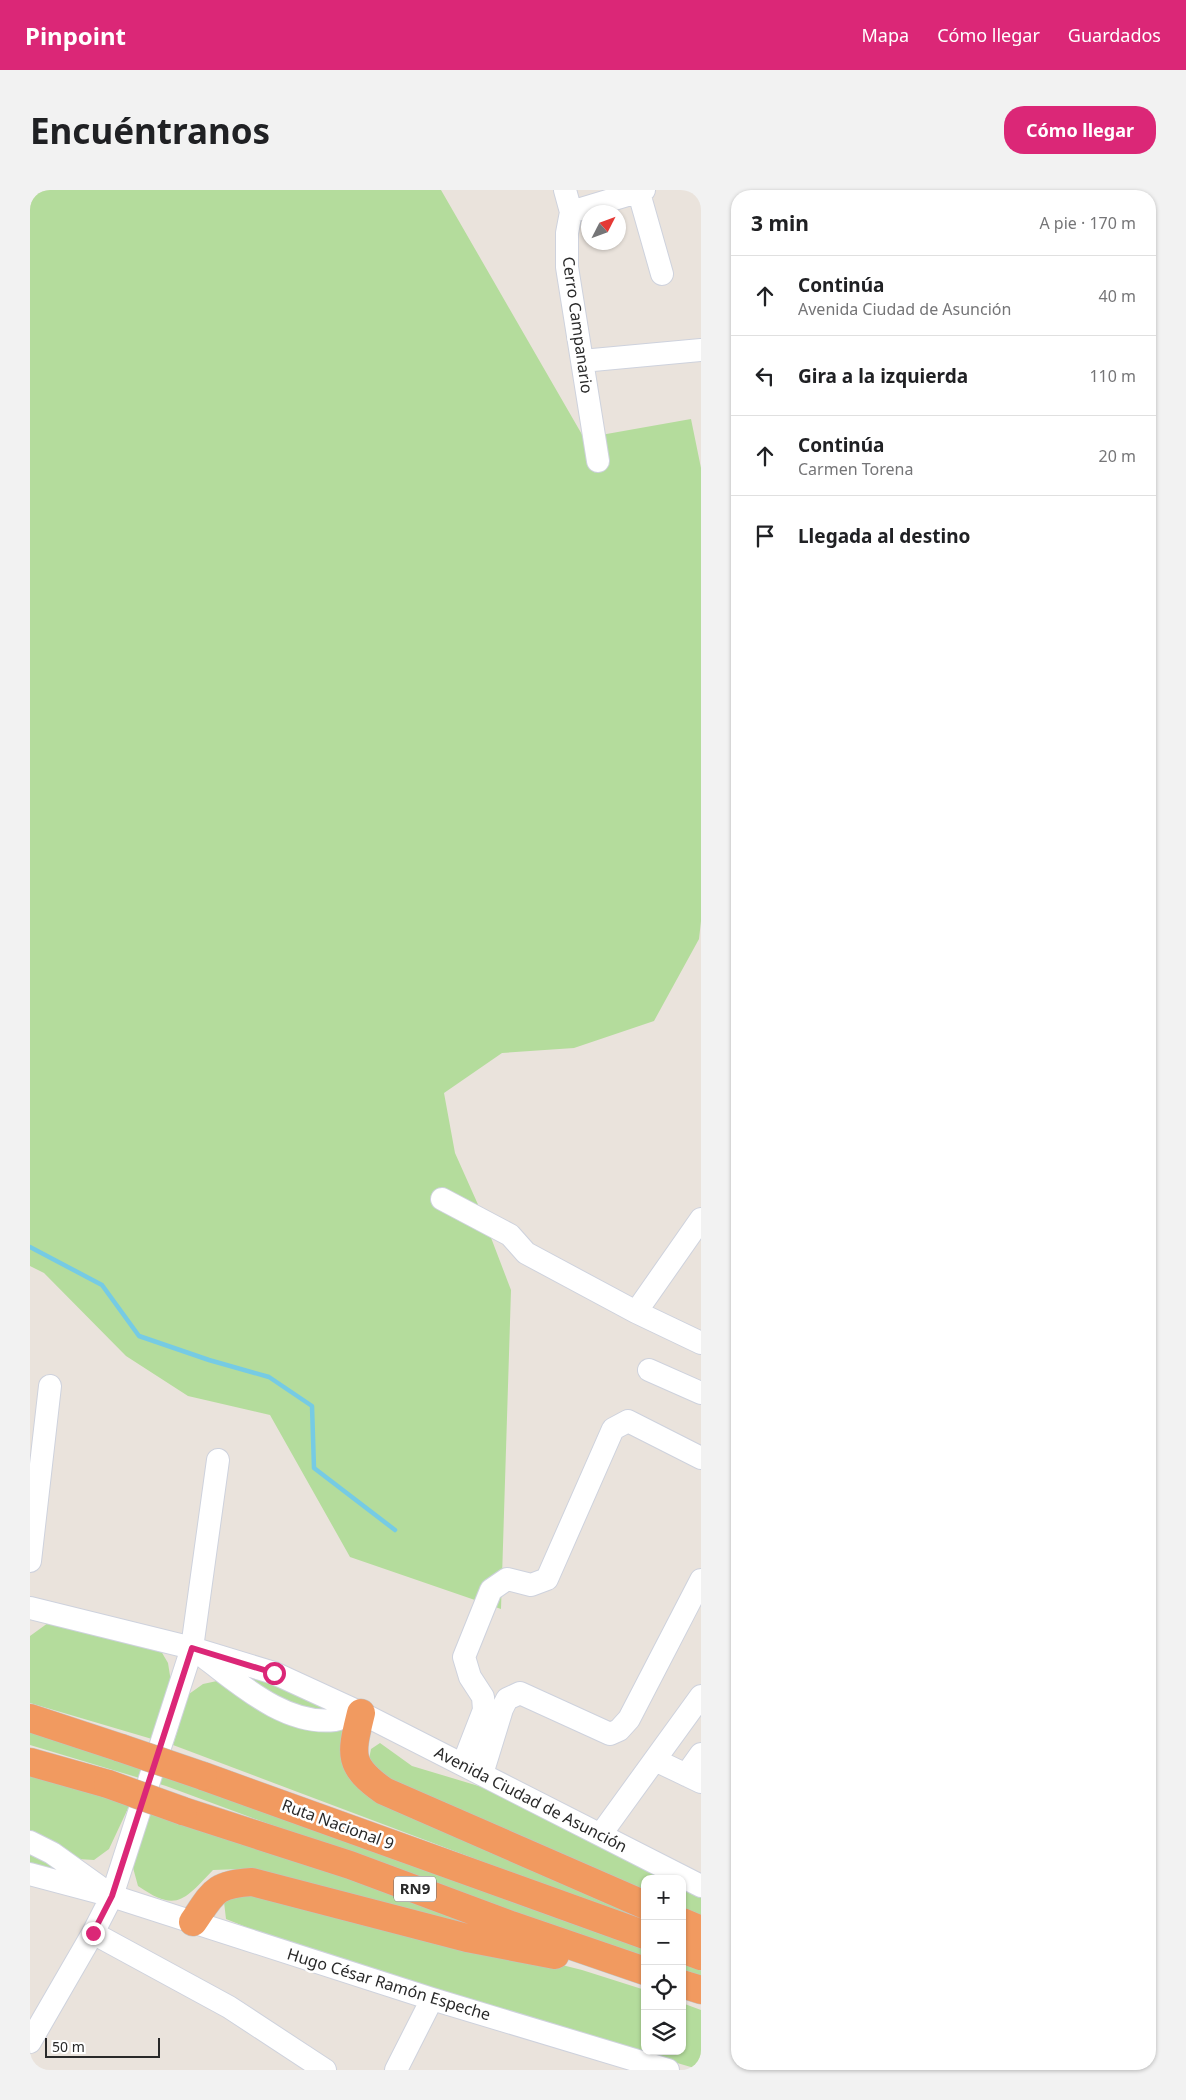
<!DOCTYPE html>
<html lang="es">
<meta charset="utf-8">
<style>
:root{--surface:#fff;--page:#f2f2f2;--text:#202124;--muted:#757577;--line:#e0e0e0;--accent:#db2777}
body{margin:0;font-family:"Noto Sans",sans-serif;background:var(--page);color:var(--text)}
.controls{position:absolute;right:15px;bottom:15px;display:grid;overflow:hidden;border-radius:10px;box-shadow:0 1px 4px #0004}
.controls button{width:45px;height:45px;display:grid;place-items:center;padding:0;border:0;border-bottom:1px solid var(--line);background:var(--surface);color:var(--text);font:25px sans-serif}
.compass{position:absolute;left:551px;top:15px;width:45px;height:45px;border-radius:50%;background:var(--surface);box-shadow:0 1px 4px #0004;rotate:48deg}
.scale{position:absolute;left:15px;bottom:12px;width:115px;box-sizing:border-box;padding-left:5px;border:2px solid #292929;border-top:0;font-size:14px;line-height:18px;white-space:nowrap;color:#292929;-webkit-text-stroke:4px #fff;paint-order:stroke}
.stop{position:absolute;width:15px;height:15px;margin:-11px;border:4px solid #db2777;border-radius:50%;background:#fff}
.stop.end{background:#db2777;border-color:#fff;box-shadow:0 1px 5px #0008}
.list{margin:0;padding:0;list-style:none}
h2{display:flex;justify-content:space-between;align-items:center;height:65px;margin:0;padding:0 20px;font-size:21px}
h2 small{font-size:16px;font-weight:400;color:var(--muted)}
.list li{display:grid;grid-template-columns:32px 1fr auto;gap:15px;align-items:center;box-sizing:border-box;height:80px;padding:0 20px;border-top:1px solid var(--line)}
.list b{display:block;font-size:19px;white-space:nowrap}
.list p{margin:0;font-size:16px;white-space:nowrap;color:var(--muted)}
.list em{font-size:16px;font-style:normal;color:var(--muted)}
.icon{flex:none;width:28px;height:28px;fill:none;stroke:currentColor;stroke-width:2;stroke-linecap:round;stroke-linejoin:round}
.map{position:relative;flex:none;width:671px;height:1880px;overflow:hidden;border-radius:20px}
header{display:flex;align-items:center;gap:30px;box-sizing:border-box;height:70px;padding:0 25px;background:var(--accent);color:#fff}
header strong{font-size:24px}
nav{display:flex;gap:28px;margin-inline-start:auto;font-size:18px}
.intro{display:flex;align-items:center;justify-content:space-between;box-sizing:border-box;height:120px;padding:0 30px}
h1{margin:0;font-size:35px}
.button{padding:12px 22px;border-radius:20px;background:var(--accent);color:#fff;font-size:18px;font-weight:700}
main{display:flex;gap:30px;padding:0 30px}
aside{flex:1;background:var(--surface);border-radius:20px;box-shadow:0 1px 4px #0004}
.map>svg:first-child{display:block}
</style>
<header>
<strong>Pinpoint</strong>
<nav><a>Mapa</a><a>Cómo llegar</a><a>Guardados</a></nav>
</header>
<div class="intro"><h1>Encuéntranos</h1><a class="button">Cómo llegar</a></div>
<main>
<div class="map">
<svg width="671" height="1880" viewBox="0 0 671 1880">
<rect width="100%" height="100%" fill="#eae3dc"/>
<!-- green -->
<path fill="#b4dc9c" d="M0,0H411L554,248L661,229L671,278V731L669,749L624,831L544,858L472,863L414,903L425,963L450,1019L481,1100L471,1419L320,1367L240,1225L158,1206L96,1166L14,1083L0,1076Z
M18,1433L131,1461L138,1473L141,1492L122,1549L0,1513V1446Z
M199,1472L307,1522L286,1521L239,1507Z
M187,1491L313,1532L318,1578L615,1718V1733L143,1555L159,1504L173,1494Z
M0,1536L615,1751V1773L136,1596L0,1555Z
M350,1553L382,1576L492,1609L643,1689H615V1705L359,1595L339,1569L341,1559Z
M0,1579L101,1612L79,1659L64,1670L48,1669L0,1644Z
M121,1619L202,1646L459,1740L211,1679L183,1680C154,1710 147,1723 108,1696L102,1674Z
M0,1656L52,1687L0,1678Z
M652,1694L671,1704V1730L652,1722Z
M224,1698L552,1780L615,1800V1861H652V1813L671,1820V1880L362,1789L248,1750L196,1729L194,1712L202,1700Z
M652,1765L671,1772V1794L652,1787Z"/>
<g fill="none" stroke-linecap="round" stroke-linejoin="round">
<!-- stream -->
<path stroke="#76cbe4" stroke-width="4.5" d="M0,1057L72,1095L109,1146L179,1170L239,1187L282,1216L284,1278L365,1340"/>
<!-- minor casing -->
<g stroke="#ced2dd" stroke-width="24">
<path id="minor" d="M535,0L541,22L537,43V77L568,271
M609,3L632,84
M541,22L614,0
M552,171L671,160
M412,1009L480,1045L496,1063L606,1122L671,1153
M606,1122L671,1029
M619,1180L671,1203
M0,1371L20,1196
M0,1418L162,1458L244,1483L331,1523L671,1696
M175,1468C211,1495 256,1536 305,1530C314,1528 323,1525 331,1523
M625,1570L671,1592
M433,1574L454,1520L453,1507L440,1487L434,1467L461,1400L477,1389L501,1395L517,1389L583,1239L598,1231L671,1268
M452,1584L472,1519L477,1509L490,1503L580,1544L589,1540L599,1529L671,1390
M656,1585L671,1564
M571,1644L671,1506
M0,1652L22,1663L71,1698
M0,1684L82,1706L402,1809L638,1880
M63,1743L199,1817L295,1880
M0,1852L63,1743L82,1706L162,1458L188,1270
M366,1880L402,1809"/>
</g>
<!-- highway casing -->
<g stroke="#c3c3c3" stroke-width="29">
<path id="highway" d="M331,1523C321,1564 317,1575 354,1601L615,1715
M0,1528L91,1558
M0,1572L78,1594
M173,1586L615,1745
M153,1621L320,1675L481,1735L615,1781
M163,1732C183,1703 184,1694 222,1692L437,1748L525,1765
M652,1732L671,1740
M652,1759L671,1766
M652,1794L671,1800"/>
</g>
<!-- minor -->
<use href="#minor" stroke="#fff" stroke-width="22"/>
<!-- highway -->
<use href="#highway" stroke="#f19a60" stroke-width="28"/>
<!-- highway-bridge casing -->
<g stroke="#c3c3c3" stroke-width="29" stroke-linecap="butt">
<path id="highway-bridge" d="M91,1558L173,1586
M78,1594L153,1621"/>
</g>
<!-- highway-bridge -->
<use href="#highway-bridge" stroke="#f19a60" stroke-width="28"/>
</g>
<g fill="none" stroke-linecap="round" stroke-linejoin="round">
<!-- route -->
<path stroke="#db2777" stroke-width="6" d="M63,1743L82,1706L162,1458L244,1483"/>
</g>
<g text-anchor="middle" stroke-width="5" stroke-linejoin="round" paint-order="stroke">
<!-- shield labels -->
<rect fill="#fff" stroke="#696969" stroke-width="1" x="364" y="1686.5" width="42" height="25" rx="4"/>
<g font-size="15" font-weight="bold" fill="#292929">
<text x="385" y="1704">RN9</text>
</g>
<!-- street labels -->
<g font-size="16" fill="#292929" stroke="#fff">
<text transform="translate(548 135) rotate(82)" y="6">Cerro Campanario</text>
<text transform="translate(501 1609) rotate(27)" y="6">Avenida Ciudad de Asunción</text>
<text transform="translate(308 1634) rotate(20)" y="6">Ruta Nacional 9</text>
<text transform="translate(359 1794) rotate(17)" y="6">Hugo César Ramón Espeche</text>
</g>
</g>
</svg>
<div class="controls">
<button>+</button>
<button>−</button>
<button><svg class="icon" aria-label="locate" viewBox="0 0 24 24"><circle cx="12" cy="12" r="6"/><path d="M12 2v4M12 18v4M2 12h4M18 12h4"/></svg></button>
<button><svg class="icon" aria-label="layers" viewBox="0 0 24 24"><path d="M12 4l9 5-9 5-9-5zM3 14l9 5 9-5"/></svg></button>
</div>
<svg class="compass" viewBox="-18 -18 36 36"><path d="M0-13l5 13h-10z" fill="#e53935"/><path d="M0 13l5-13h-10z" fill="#757577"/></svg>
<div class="scale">50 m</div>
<div class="stop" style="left:244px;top:1483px"></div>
<div class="stop end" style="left:63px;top:1743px"></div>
</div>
<aside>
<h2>3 min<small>A pie · 170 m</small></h2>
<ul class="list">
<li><svg class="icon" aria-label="ahead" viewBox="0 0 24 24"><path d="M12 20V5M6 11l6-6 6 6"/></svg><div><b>Continúa</b><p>Avenida Ciudad de Asunción</p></div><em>40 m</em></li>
<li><svg class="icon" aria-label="left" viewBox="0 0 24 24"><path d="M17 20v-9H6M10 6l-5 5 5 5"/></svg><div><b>Gira a la izquierda</b></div><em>110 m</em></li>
<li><svg class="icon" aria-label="ahead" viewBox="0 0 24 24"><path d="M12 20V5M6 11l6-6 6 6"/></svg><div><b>Continúa</b><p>Carmen Torena</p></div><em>20 m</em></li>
<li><svg class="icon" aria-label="arrive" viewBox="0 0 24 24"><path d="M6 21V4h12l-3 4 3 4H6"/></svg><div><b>Llegada al destino</b></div></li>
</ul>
</aside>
</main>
